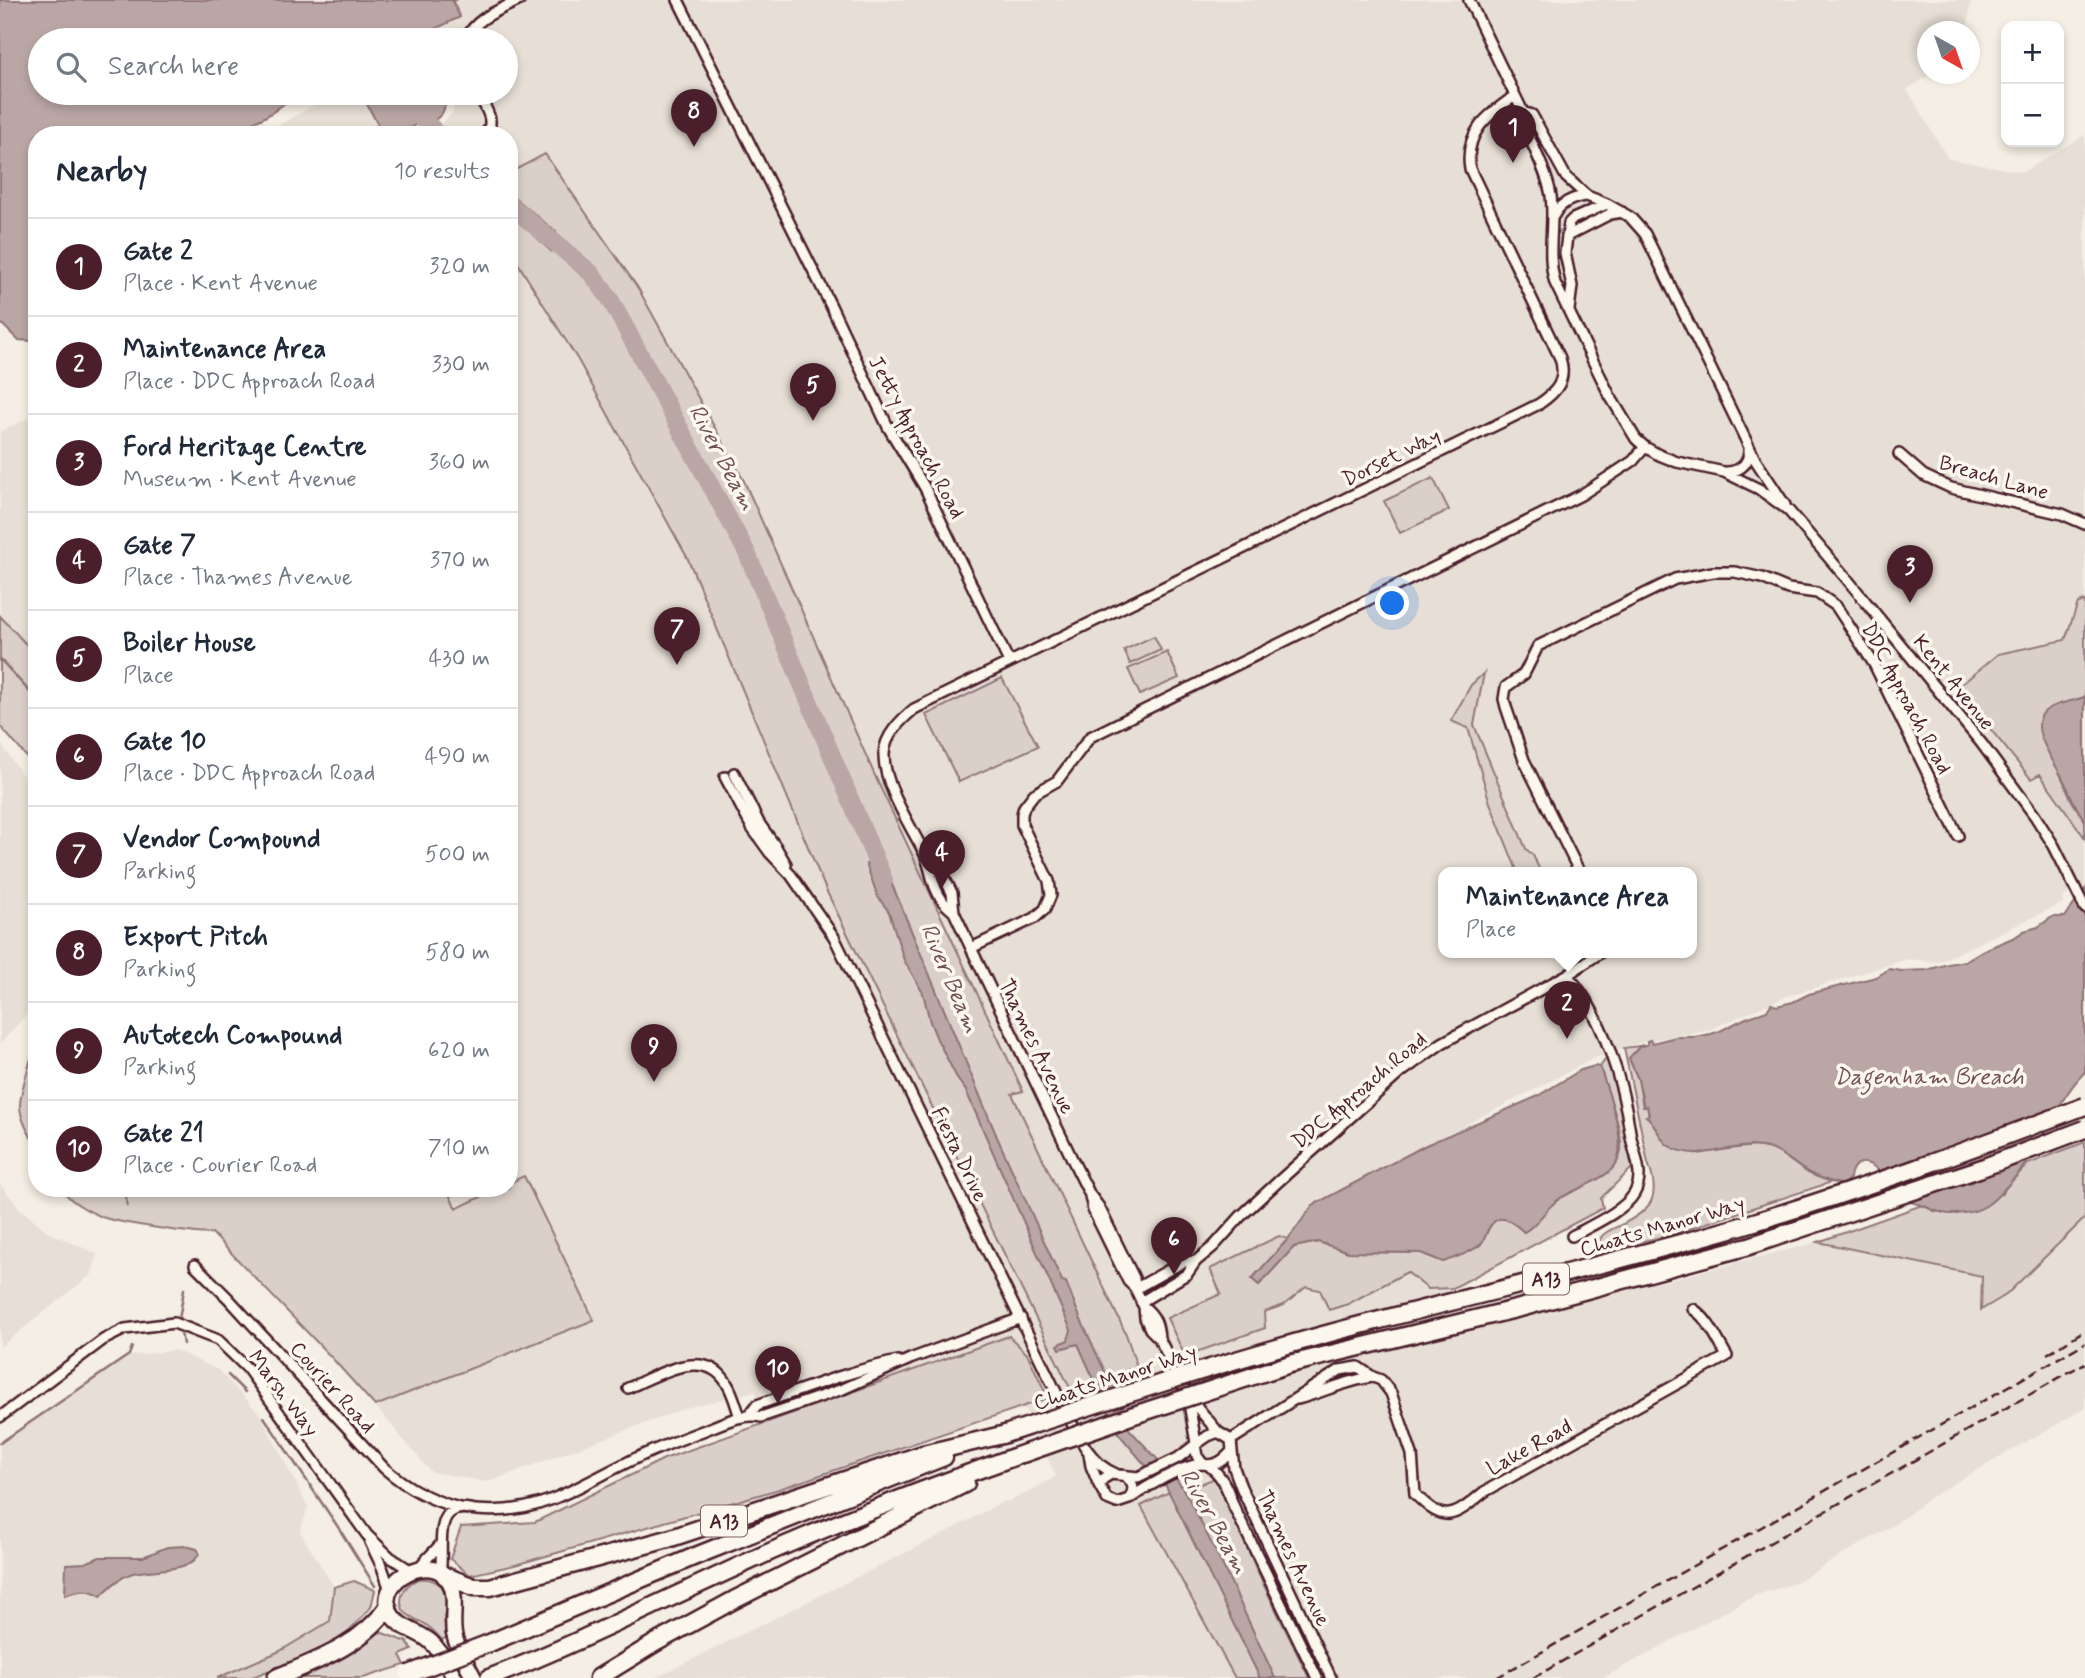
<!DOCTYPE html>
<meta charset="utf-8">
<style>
:root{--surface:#fff;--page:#f6f6f7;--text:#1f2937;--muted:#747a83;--line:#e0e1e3;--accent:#4a1f2b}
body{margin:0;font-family:Mynerve,sans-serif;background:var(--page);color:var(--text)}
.controls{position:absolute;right:21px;top:21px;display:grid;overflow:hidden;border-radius:14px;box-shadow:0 4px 10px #0003}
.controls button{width:63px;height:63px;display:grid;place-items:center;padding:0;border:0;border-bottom:2px solid var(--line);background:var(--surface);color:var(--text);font:35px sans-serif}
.compass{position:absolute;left:1917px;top:21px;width:63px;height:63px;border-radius:50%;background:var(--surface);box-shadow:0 4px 10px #0003;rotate:140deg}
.you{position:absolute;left:1393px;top:604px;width:24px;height:24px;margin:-18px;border:5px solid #fff;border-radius:50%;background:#1a73e8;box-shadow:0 0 0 10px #1a73e833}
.badge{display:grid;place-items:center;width:46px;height:46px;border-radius:50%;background:var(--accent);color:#fff;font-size:23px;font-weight:700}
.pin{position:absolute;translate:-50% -58px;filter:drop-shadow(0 2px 4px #0008)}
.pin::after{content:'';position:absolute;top:37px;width:24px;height:21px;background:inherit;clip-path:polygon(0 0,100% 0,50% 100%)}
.popup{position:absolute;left:1438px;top:867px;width:259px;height:91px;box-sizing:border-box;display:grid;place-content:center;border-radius:14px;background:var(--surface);filter:drop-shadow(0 2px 5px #0005);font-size:23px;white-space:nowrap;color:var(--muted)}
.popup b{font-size:26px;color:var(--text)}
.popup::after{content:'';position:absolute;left:50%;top:100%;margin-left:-14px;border:14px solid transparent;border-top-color:var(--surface)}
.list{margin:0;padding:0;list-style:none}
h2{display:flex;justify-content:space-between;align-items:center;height:91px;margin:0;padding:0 28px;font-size:30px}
h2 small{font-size:23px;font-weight:400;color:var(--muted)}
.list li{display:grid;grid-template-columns:46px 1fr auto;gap:21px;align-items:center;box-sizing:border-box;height:98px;padding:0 28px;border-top:2px solid var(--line)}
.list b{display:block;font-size:26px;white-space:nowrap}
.list p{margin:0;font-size:23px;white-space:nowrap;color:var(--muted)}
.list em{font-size:23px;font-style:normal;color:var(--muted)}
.icon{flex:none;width:38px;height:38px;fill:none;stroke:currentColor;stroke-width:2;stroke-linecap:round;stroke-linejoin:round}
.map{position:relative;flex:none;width:2085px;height:1678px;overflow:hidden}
.search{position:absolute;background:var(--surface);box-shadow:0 4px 10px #0003;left:28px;top:28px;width:490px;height:77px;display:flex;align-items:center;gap:18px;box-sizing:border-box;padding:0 24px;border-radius:38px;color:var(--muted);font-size:26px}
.panel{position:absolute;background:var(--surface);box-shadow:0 4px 10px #0003;left:28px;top:126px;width:490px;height:1071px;border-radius:28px}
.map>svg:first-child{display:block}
</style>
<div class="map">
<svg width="2085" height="1678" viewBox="0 0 2085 1678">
<rect width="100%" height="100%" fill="#f4eee4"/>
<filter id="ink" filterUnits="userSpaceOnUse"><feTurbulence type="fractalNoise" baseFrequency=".0143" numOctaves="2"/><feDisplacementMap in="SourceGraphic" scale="14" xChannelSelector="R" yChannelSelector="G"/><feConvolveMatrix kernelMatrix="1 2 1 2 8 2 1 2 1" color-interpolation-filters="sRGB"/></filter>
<g filter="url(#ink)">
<!-- built -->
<path fill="#e7dfd6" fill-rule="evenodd" d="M456,0H1971L1967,31L1927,32V74H1932L1907,89L1948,159L2023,172L2085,135V645L2003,701L2040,774L2085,838V886L2062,897L2063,903L1938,962L1907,959L1785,997L1706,1031L1645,1041L1595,1058L1426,1145L1313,1205L1288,1239L1320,1290L1348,1304L1407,1271L1428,1289L1453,1288L1471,1330L1818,1242L1982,1276L1981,1310L2006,1295L2085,1218V1408L1931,1497L1895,1524L1805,1577L1791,1584L1754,1596L1603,1678H1309L1257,1571L1226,1495L1215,1478L1141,1506L1235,1678H655L949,1531L1002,1502L1009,1501L1031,1491L1056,1476L1025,1409L1016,1411L1011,1404L997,1383L982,1345L765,1420L755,1391L686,1408L488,1482L431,1472L375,1406L594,1320L524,1177L509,1183V249L578,360L688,559L826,890L1070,1388L1137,1367L1126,1334L1012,1093L1023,1091L876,778L744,481L638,288L545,155L509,173V135H417L433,125L437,128L453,112L457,93H506V40H442L437,28L452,2ZM1443,873H1691V953H1443Z
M335,93H361L378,126L386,135H261Z
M37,414V656L0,616V432Z
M0,743L37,796V1003L0,1044Z
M0,1184L19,1208L50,1233L97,1254L92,1274L0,1347Z
M446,1188H499L456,1209Z
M175,1350L218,1370L260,1414L308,1507L300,1532L334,1587L330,1621L280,1651L217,1678H0V1444L123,1357Z"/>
<!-- green -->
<path fill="#dbd0c9" stroke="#92787a" stroke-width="2" d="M545,154L638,288L744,481L876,778L1023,1091L1012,1094L1126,1334L1137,1367L1070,1388L826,890L688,559L578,360L509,249V211L551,251L556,232L509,193V173Z
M1433,478L1449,510L1400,533L1384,501Z
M2085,601V697L2057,706L2040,732L2063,780L2072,801L2085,821V838L2040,774L2031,779L1957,688L1998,654L2065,640L2078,603Z
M0,616L37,656V769L0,726Z
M1154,636L1161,650L1130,664L1124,650Z
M1167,652L1179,678L1140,695L1128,669Z
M1484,673L1474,725L1526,849L1533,855L1541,873H1518L1490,803L1468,728L1451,721L1471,685Z
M1002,678L1038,746L959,782L926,715Z
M37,1043V1148C30,1135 21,1121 20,1107C19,1098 32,1052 37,1043Z
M1647,1045L1640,1046L1629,1059L1638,1079L1643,1107L1647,1106L1649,1116L1647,1117L1652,1121L1658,1132L1670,1146L1698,1154L1728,1149L1756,1146L1768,1148L1775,1150L1808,1173L1832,1182L1670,1235L1597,1252C1598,1247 1599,1240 1602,1236C1606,1231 1615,1228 1621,1225C1653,1209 1661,1197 1648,1163L1624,1048Z
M1610,1053L1632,1168L1601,1198L1603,1208L1453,1288L1428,1289L1407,1272L1348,1304L1329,1310L1320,1290L1306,1287L1284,1305L1264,1312L1265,1328L1185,1356L1167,1318L1221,1294L1210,1269L1279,1236L1288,1239L1252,1279L1259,1285L1294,1247L1318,1242L1349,1252L1421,1253L1443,1262C1454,1257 1470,1253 1480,1245C1483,1242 1486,1235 1488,1230C1498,1209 1512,1221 1524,1232C1534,1222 1544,1211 1555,1202C1574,1186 1617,1180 1621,1151C1623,1130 1606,1088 1600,1067Z
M2085,1142V1218L2006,1295L1981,1310L1982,1276L1818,1242L1922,1205L1936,1212L2002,1194L2007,1186L2028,1164Z
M524,1176L594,1320L375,1406L332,1358L212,1233C202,1236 115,1222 102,1217C88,1211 69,1201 61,1188H446L456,1209L499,1188H509V1183Z
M1009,1336L1028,1355L1048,1398L776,1490L515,1565L470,1575L450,1559L461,1527L535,1522L664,1459Z
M1215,1478L1226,1495L1257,1571L1309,1678H1235L1141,1506L1187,1483L1198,1485Z
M418,1579C433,1577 447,1585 447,1601C447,1607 444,1613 444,1619C445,1625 446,1631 447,1637L442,1640C437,1634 431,1628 425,1624C412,1617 397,1614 402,1595C405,1586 411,1582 418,1579Z
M354,1581L375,1590L371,1607L349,1632L318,1651L250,1678H217L280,1651L330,1621L334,1587Z
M380,1632L407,1642L412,1650L400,1655L405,1665L363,1678H290L353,1650Z"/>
<!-- water -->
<path fill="#baa7a5" stroke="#8d7174" stroke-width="2" d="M0,0H456L453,2L460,17L437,28L442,40H40V93H294C285,105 267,117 254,122L253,125L242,130L230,128L224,135H37V336L31,341L18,340L0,322Z
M361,93H446C446,105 445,116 432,121L428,116C413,127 406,135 386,135L378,125Z
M509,193L557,233L551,251L509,211Z
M2085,697V821C2075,807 2070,793 2062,777C2055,763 2044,749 2040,733C2038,727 2039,717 2044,712C2054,703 2073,701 2085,697Z
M881,858L997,1137L1062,1281L1066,1282L1081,1320L1107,1376L1118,1379L1116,1385L1129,1429L1178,1481L1189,1499L1224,1568L1275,1678H1260L1166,1486L1146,1466L1118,1433L1078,1344L1060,1349L1058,1345L1068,1340L1071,1330L966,1091L958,1080L937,1039L930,1022L923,993L904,960L889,912L878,897L866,864Z
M2085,889V1072C2067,1089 2056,1113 2044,1134L2037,1116L2025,1121L2035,1149C2028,1163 2019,1172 2009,1184C1992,1203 1983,1213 1955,1214C1941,1215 1931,1208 1918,1204C1889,1196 1885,1203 1878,1170C1866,1159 1852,1160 1850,1178L1843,1185C1831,1182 1818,1178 1807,1172C1795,1165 1784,1153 1770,1149C1737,1138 1701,1165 1669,1146C1658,1139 1657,1124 1646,1116L1649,1115L1647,1106L1644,1107L1638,1079L1629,1058L1640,1046L1647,1045V1041L1650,1040L1652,1043L1676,1037H1694L1711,1034L1720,1031L1746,1018L1767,1011L1771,1004L1777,1006L1793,1002L1809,994L1876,977L1889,969L1902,971L1927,970L1948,964L1965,961L1982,951L2015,937L2024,931L2038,927L2052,917H2065Z
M1595,1066L1600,1067C1607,1091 1633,1150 1611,1170C1597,1183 1575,1189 1559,1199C1545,1208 1539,1225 1524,1232C1515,1224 1501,1211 1491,1225C1486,1231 1485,1241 1480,1245C1470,1253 1454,1258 1443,1262L1421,1253L1349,1252L1318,1242L1294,1247L1259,1285L1252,1279L1288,1239L1313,1205L1426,1145L1536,1097L1581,1070Z
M185,1546L197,1549L199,1552C196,1572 149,1569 133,1573C120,1577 110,1587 101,1596C88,1588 78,1590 65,1595L66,1564L85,1563L100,1557H143L167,1547Z"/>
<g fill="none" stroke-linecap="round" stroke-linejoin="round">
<!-- stream -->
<path stroke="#8d7174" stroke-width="2.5" d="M0,659L37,700
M120,1188L126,1198L127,1205
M179,1320L184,1289
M180,1327L183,1344
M228,1375L245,1392
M264,1417L338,1527L375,1586
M0,1443L129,1355L132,1347"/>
<!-- river -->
<path stroke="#baa7a5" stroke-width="18" d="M408,93L419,116L433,129
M509,204L591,273L610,299L747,553L884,880"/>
<!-- minor casing -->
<g stroke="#4a1f2b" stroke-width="14">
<path id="minor" d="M678,0L831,306L888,427L925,488L1009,662
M1469,0L1523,112L1521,119C1530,140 1548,174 1551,196C1555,227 1546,252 1555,283L1610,396L1636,439L1645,447L1659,455L1677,462L1724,472L1759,489L1788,510L1847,579L1982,744L2035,816L2054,846L2085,908
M466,40C474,18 500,10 520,0
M478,93C485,108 497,121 485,135
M1523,112L1532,115L1566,177L1587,196L1607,204L1630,217L1645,234L1756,461L1785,505
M1554,215C1560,203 1574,197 1587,196
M1567,236L1569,223L1573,219L1607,204
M1569,310L1572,286L1565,253L1567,236L1610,214L1622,212
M1899,454L1923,475L1951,488L2062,514L2085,524
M1727,472C1742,471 1750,462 1749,447
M734,773L759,823L776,847L786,864
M725,777L752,828L770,853L791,875L834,937L1059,1398C1073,1423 1086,1463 1116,1474
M928,858L940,871L947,883L952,893L954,912L971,948L1076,1167L1090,1195L1099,1207L1134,1278L1135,1288L1144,1307L1145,1318L1150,1329L1159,1338L1188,1396L1218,1432
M1580,873L1524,760L1506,707L1504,699L1506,687L1524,674L1538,646L1675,579L1713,572H1735L1762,578L1788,589L1817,593L1836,606L1874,664L1958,836
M954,912C950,908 945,905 942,900C932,887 931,869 925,854C911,827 883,784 884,754C885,735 901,720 914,709L1539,404C1557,392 1567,380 1560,358L1470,169C1464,133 1487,115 1515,96
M971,948L1035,918L1045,909L1051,895L1049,881L1022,825V814L1024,807L1034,794L1057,781L1090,737L1581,495L1633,461L1645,447
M1567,975C1602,1012 1623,1082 1630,1132C1633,1153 1646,1174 1634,1194C1624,1211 1590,1226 1572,1236
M1090,1196L1093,1210L1128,1281L1135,1288
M195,1265L228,1298L384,1468C406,1487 431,1501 460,1508
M1135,1289L1183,1262L1196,1261
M1141,1302L1187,1274L1196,1261L1214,1246L1241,1216L1280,1180L1400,1073L1442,1043L1567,975L1600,953
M1144,1307C1155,1316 1158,1324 1159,1338
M628,1388C656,1376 704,1346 726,1382C733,1392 736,1406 740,1417
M1188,1398L1196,1443
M1298,1399C1324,1392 1347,1380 1373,1377
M750,1414L757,1405C804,1389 849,1371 898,1361
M0,1417L103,1340L125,1329L174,1323L218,1340L247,1368L367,1535L390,1557L410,1570
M1218,1432L1231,1440L1232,1451C1224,1460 1216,1467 1203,1464L1197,1456L1195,1445L1208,1436Z
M1231,1440L1340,1370L1358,1367L1373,1377L1381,1380L1391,1393L1412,1454L1415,1494C1445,1525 1454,1517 1484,1492L1727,1356C1717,1340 1709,1319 1693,1309
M1232,1451L1234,1468L1241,1487L1331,1678
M1089,1454L1091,1466L1099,1485
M1208,1465C1224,1477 1227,1489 1234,1507L1317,1678
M1126,1477C1134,1483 1135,1490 1129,1499L1117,1503L1107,1499L1099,1485L1103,1479L1111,1474L1138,1477L1178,1458L1195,1445
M1129,1499C1146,1487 1184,1464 1203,1464
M370,1542L382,1567L390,1590
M418,1568L440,1545
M440,1573C444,1557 436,1522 451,1512C458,1506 468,1509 477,1510C501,1512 527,1509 550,1500C576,1490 601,1475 626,1463C652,1450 679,1440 705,1430C723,1423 742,1413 761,1417L843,1389L910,1359L1021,1318"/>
</g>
<!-- primary casing -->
<g stroke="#4a1f2b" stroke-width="19">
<path id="primary" d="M455,1678C448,1666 442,1652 431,1642C418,1630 397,1629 389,1610C377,1579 432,1551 449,1581C458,1596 451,1617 454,1634C457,1649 467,1664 474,1678"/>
</g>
<!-- trunk casing -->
<g stroke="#4a1f2b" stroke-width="21">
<path id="trunk" d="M445,1576L474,1587H490L668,1539L923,1454L1002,1435
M492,1642L698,1555L944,1457
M276,1678C316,1661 362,1645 388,1607
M489,1678C585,1641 677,1593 772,1551C850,1517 930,1487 1011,1458
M598,1678L655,1643L734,1600L966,1483"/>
</g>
<!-- minor -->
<use href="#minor" stroke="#fbf7ec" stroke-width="9"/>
<!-- primary -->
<use href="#primary" stroke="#fbf7ec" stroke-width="14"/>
<!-- trunk -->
<use href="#trunk" stroke="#fbf7ec" stroke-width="16"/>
<!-- rail -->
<path stroke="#4a1f2b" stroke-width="2.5" stroke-dasharray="10 5" stroke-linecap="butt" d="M2047,1354L2085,1330
M1496,1678L2085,1343
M1533,1678L2085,1363"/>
<!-- trunk-bridge casing -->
<g stroke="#4a1f2b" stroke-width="21" stroke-linecap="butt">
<path id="trunk-bridge" d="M1002,1435C1124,1395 1247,1354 1372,1322C1495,1290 1619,1262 1741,1226C1858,1191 1971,1149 2085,1106
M1011,1458L1134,1415L1290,1364L1520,1308L1749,1246L1979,1169L2085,1129
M409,1674L492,1642"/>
</g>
<!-- trunk-bridge -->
<use href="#trunk-bridge" stroke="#fbf7ec" stroke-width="16"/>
</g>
</g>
<g text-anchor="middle" stroke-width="7" stroke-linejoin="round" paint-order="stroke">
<!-- shield labels -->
<g fill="#fbf7ec" stroke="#7f6065" stroke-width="2">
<rect x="1523" y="1263.5" width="46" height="31" rx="5"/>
<rect x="701" y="1505.5" width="46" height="31" rx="5"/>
</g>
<g font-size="19" font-weight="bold" fill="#4a1f2b">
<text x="1546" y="1286">A13</text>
<text x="724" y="1528">A13</text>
</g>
<!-- street labels -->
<g font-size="21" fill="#4a1f2b" stroke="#fbf7ec">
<text transform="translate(917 437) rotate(62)" y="7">Jetty Approach Road</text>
<text transform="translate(1391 457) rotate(-26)" y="7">Dorset Way</text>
<text transform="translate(1994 477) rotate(16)" y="7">Breach Lane</text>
<text transform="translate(1954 682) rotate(51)" y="7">Kent Avenue</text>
<text transform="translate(1907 698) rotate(62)" y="7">DDC Approach Road</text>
<text transform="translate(1037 1046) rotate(64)" y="7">Thames Avenue</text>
<text transform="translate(1359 1090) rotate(-40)" y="7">DDC Approach Road</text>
<text transform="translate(960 1154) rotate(64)" y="7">Fiesta Drive</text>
<text transform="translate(1662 1226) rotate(-16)" y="7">Choats Manor Way</text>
<text transform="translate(1115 1377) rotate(-18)" y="7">Choats Manor Way</text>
<text transform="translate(333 1387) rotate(48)" y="7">Courier Road</text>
<text transform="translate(284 1393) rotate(53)" y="7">Marsh Way</text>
<text transform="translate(1529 1447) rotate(-29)" y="7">Lake Road</text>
<text transform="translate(1294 1558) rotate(65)" y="7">Thames Avenue</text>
</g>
<!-- water labels -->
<g font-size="23" font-style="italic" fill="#714f56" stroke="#fbf7ec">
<text transform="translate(723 457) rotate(62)" y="8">River Beam</text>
<text transform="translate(951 978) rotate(67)" y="8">River Beam</text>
<text x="1929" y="1084">Dagenham Breach</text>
<text transform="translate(1215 1521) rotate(61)" y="8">River Beam</text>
</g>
</g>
</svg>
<div class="controls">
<button>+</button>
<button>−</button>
</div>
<svg class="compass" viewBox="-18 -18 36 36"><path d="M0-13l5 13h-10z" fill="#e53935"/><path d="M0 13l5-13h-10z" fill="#747a83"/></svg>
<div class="you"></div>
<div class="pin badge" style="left:1513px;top:163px">1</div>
<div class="pin badge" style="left:1567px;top:1039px">2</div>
<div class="popup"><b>Maintenance Area</b>Place</div>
<div class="pin badge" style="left:1910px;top:603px">3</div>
<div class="pin badge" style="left:942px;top:888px">4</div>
<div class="pin badge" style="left:813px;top:421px">5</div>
<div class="pin badge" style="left:1174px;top:1275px">6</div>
<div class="pin badge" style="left:677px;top:665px">7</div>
<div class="pin badge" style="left:694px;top:147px">8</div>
<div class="pin badge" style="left:654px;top:1082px">9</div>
<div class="pin badge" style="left:778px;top:1404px">10</div>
<div class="search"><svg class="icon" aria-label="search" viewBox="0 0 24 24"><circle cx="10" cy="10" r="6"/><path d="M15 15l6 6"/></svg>Search here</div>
<section class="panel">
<h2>Nearby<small>10 results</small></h2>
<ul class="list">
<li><span class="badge">1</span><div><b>Gate 2</b><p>Place · Kent Avenue</p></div><em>320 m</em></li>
<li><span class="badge">2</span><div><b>Maintenance Area</b><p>Place · DDC Approach Road</p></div><em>330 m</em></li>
<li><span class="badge">3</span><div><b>Ford Heritage Centre</b><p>Museum · Kent Avenue</p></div><em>360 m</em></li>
<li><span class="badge">4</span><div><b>Gate 7</b><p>Place · Thames Avenue</p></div><em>370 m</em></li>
<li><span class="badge">5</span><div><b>Boiler House</b><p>Place</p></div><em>430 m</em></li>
<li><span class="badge">6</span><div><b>Gate 10</b><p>Place · DDC Approach Road</p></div><em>490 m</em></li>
<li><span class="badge">7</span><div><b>Vendor Compound</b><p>Parking</p></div><em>500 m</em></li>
<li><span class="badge">8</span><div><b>Export Pitch</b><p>Parking</p></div><em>580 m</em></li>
<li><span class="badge">9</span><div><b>Autotech Compound</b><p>Parking</p></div><em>620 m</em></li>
<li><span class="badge">10</span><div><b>Gate 21</b><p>Place · Courier Road</p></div><em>710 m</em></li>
</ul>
</section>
</div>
